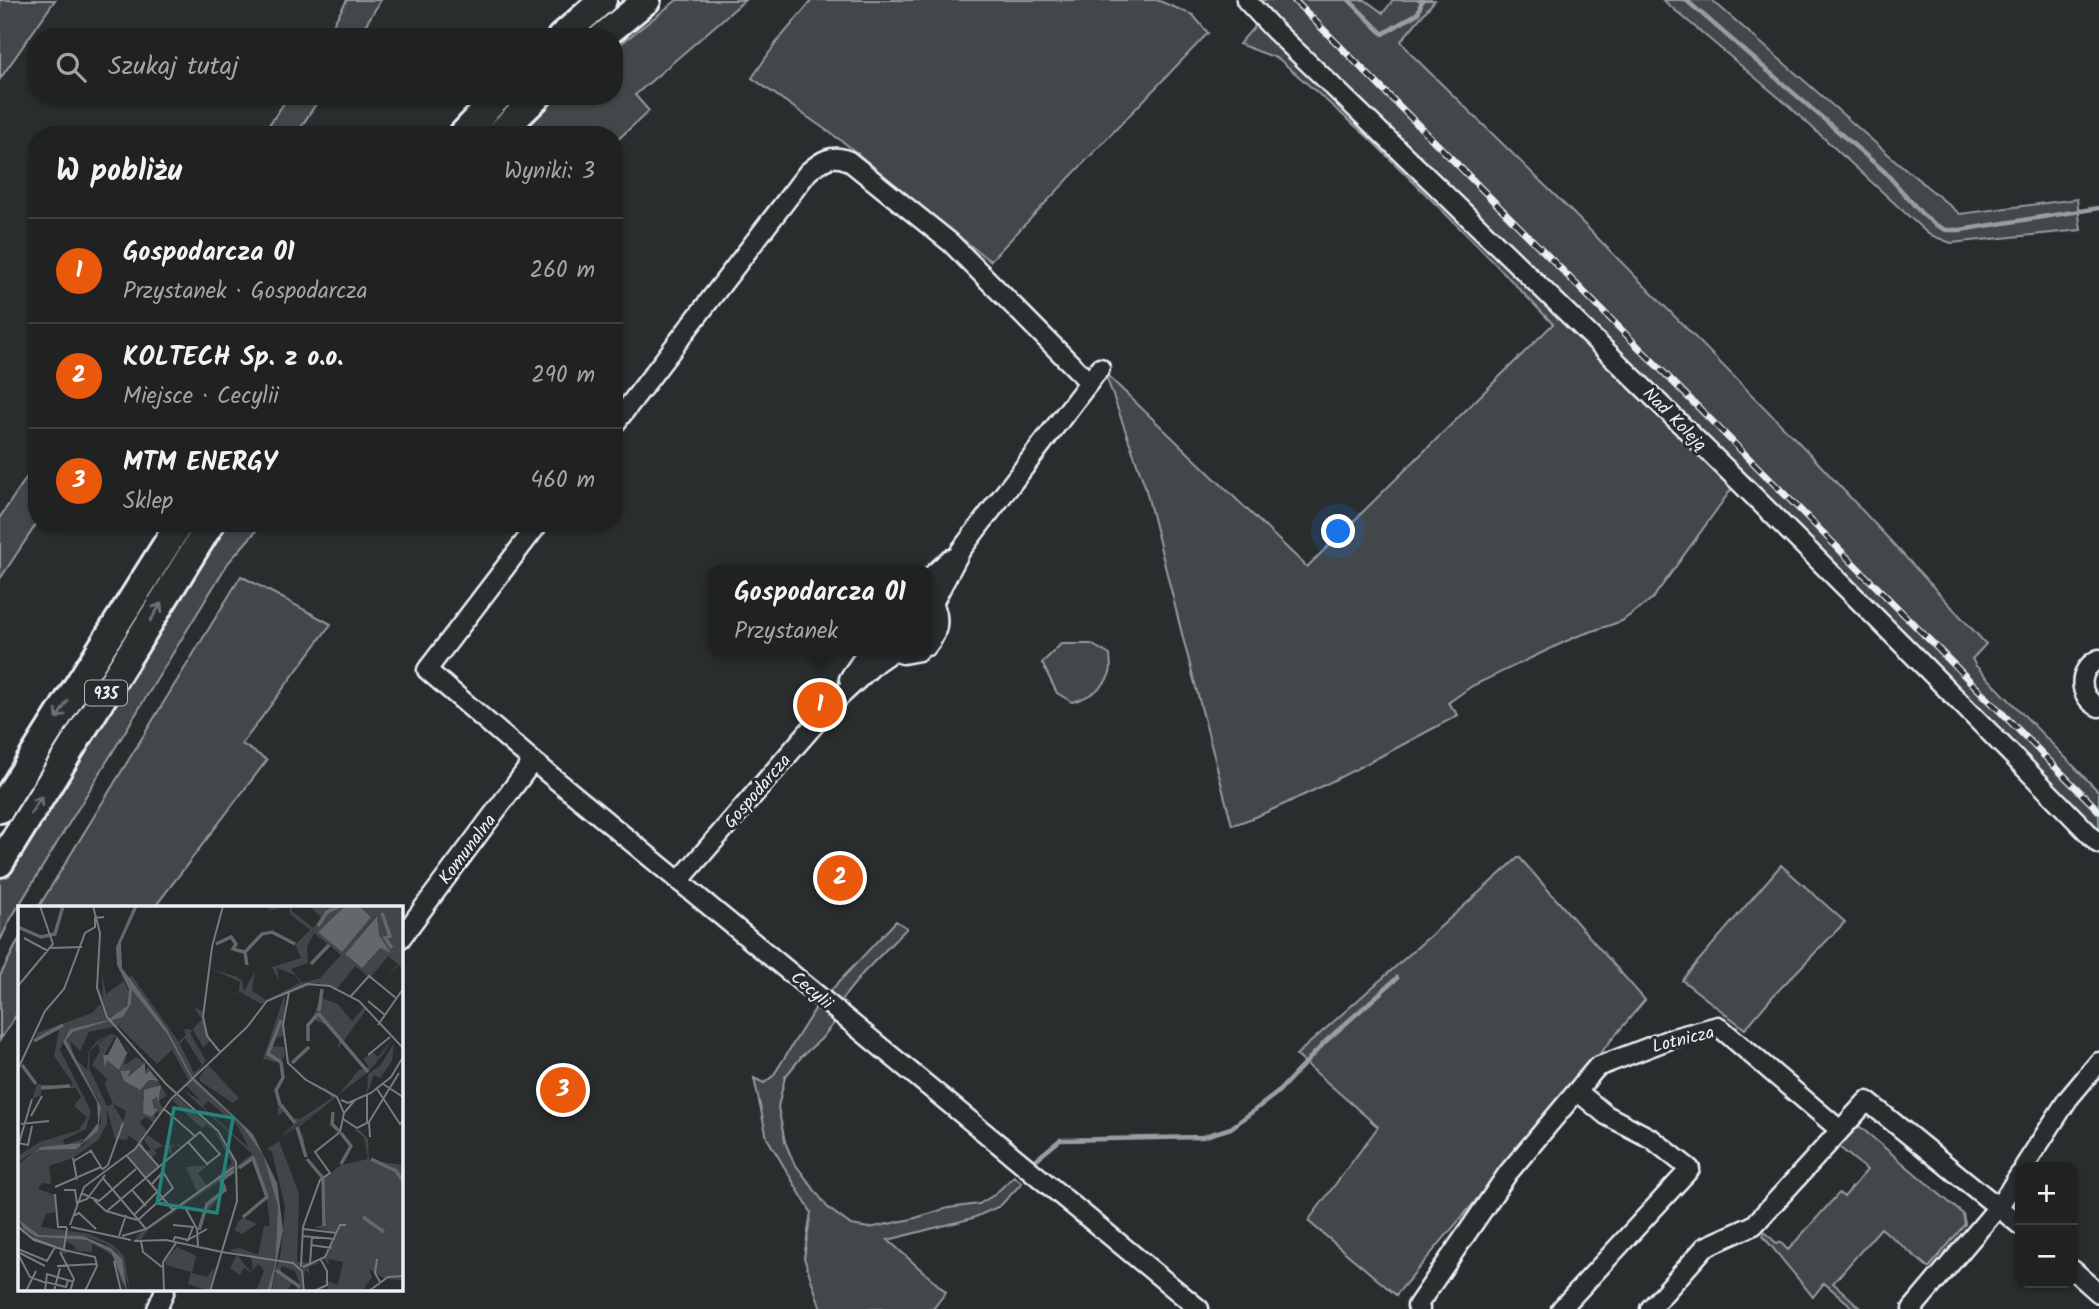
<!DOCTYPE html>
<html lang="pl">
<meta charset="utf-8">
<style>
:root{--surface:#202222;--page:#2d2f2f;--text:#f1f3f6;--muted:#a2a4a5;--line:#3d3f40;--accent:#ea580c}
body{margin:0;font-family:Kalam,sans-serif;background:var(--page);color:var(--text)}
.controls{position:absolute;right:21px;bottom:21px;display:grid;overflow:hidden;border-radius:14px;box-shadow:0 2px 5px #0004}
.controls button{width:63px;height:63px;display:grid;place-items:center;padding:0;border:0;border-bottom:2px solid var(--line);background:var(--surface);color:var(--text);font:35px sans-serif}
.you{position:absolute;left:1339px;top:532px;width:24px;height:24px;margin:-18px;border:5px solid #fff;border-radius:50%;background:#1a73e8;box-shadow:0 0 0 10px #1a73e833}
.badge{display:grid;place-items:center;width:46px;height:46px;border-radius:50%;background:var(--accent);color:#fff;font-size:23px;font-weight:700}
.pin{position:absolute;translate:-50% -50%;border:4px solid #fff;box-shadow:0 2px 7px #0006}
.popup{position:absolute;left:708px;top:565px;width:224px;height:91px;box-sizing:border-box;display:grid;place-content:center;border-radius:14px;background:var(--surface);filter:drop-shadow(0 2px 5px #0005);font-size:23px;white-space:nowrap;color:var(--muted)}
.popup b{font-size:26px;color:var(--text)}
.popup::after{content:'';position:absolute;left:50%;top:100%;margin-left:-14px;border:14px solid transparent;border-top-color:var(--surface)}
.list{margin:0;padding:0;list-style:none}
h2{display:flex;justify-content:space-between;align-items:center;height:91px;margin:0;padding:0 28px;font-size:30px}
h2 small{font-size:23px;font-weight:400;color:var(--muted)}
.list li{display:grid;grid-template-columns:46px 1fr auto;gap:21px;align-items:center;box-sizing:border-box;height:105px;padding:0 28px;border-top:2px solid var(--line)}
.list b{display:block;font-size:26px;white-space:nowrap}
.list p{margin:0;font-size:23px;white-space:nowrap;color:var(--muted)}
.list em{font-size:23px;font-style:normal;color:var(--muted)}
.icon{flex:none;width:38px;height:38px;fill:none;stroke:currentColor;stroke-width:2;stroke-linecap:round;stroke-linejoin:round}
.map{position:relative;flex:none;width:2099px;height:1309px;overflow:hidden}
.search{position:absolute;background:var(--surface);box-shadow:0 2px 5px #0004;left:28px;top:28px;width:595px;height:77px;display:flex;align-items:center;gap:18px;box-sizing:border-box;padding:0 24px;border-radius:28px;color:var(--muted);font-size:26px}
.panel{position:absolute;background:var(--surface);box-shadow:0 2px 5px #0004;left:28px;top:126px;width:595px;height:406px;border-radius:28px}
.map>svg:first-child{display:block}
</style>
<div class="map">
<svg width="2099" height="1309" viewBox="0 0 2099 1309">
<rect width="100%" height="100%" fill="#2a2d2e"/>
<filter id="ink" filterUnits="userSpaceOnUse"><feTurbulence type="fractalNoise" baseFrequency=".0143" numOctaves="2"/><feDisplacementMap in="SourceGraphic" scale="14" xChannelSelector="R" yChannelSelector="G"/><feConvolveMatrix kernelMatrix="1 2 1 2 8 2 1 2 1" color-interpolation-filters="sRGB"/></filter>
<g filter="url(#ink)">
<!-- green -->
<path fill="#424648" stroke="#959ca0" stroke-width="2" d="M0,0H55L0,79Z
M347,0H381L358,37H326Z
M677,0H745L635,95L649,111L614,143V135H515L536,111L554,96H614V49Z
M812,0H1157L1193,15L1208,33L990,261L911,198L846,144L752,78L776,43Z
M1239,0H1365L1383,13L1393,0H1435L1401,41L1413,56L1570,210L1810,454L1986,644L1972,659L1976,666L2099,792V835L1733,487L1653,598L1622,621L1575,637L1472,686L1448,703L1458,715C1410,741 1362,767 1312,791C1286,803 1260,817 1232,825L1183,638L1145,486L1105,373L1307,567L1553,324L1478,246L1369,138L1279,59L1239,44L1254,27L1257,21Z
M1663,0H1712L1896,161L1960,214L2077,199L2081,230L1951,243L1928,234L1790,107Z
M289,96H321L296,135H262Z
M37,462V523L0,579V517Z
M222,523H263L228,563L10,920L0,941V878Z
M241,576L331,624L242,744L267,760L154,908H38Z
M1061,644H1091L1110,655C1110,660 1112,668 1110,673C1104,689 1087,698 1072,702L1057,693L1042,663Z
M1519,857L1645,1000L1396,1295L1308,1221L1378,1127L1296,1055Z
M1781,865L1845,922L1772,997L1745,1029L1682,980Z
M896,921L907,928L863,973L842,999L835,1022L821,1039L802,1056L785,1077L778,1107L785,1142L793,1161L828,1208L851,1225L869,1228L912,1219L948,1208L979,1204L994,1195L1014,1176L1022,1183L1000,1206L973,1218L888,1240L946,1292L933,1309H821L804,1258L811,1212L767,1138L754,1078L764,1083L773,1076L818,1004Z
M19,939V1011L0,1040V976Z
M1859,1126L1963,1214L1965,1224L1929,1268L1881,1228L1833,1283L1862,1309H1855L1824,1283L1813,1297L1763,1236L1765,1232L1777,1244L1780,1242L1788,1250L1839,1193L1844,1197L1867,1170L1838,1146Z"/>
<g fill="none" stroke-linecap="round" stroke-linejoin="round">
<!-- stream -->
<path stroke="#989fa3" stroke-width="4.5" d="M1349,0L1383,34L1418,13L1422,0
M1686,0L1885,172L1922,214L1936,225L1946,230H1960L2099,208
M1033,1162L1060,1140L1202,1137L1231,1128L1277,1093L1326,1041L1397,978"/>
<!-- minor casing -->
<g stroke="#e8f1f8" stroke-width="23">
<path id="minor" d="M1246,0L1274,30C1553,297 1830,567 2099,844
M614,425L808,172C821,161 832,153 849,161L951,243L1089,382
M539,523L427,670L533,761L1199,1309
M927,580L950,559
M933,603L961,550L1100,368
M927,646C941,630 941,611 927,596
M892,651L903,654L919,651
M2099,659C2077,669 2077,697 2099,707
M849,679L868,651
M680,880L834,702L877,662L893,651
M401,938L533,761
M2024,1167L2068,1099L2099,1062
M2073,1270L2099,1293
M157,1309L165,1290
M1420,1309L1417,1306L1508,1173L1597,1067L1673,1038L1718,1026L1840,1130
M1561,1309L1690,1169L1652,1139L1606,1115L1577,1091
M1650,1309L1705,1247L1754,1225L1867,1101L2020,1225
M1912,1309L1999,1206L2020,1174"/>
</g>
<!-- primary casing -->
<g stroke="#e8f1f8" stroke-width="32">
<path id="primary" d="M561,37L603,0
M602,37L647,0
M462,135L499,96
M498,135L538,96
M0,809L180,523
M0,863L211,523"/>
</g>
<!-- minor -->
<use href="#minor" stroke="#2a2d2e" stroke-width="18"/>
<!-- primary -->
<use href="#primary" stroke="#2a2d2e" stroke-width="26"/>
<!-- rail casing -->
<g stroke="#e8f1f8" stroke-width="7">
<path id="rail" d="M1294,0L2099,811"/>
</g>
<!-- rail -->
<use href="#rail" stroke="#2a2d2e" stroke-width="4.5" stroke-dasharray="13" stroke-linecap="butt"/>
</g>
<!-- one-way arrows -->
<defs><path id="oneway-shaft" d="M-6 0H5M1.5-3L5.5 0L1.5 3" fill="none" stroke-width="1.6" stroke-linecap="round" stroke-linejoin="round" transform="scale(1.75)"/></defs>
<g stroke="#6c7275">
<use href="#oneway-shaft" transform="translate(156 612) rotate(-58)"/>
<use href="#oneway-shaft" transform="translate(62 710) rotate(122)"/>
<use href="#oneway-shaft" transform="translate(36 805) rotate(-58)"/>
</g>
</g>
<g text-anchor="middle" stroke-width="6" stroke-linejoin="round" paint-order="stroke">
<!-- shield labels -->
<rect fill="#2a2d2e" stroke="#afb6bb" stroke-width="2" x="85" y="680.5" width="42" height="25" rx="5"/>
<g font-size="16" font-weight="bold" fill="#e8f1f8">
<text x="106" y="699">935</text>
</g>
<!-- street labels -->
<g font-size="18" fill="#e8f1f8" stroke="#2a2d2e">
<text transform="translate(1675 419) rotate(45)" y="6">Nad Koleją</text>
<text transform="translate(757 791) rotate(-49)" y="6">Gospodarcza</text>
<text transform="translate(467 849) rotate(-53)" y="6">Komunalna</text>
<text transform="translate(812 990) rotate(40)" y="6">Cecylii</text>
<text transform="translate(1683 1039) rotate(-14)" y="6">Lotnicza</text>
</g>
</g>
<!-- overview -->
<g transform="translate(18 906)">
<rect width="385" height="385" fill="#2a2d2e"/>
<path d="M246,0H289L274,1V5L295,22L303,12L292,0H327L300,26L353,11L341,0H385V64L381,59L368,72L380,58L370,50L352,72L337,60L319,83L299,77L243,98L222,86L206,94L221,86L222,76L194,63L219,71L224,75L226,85L237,65L234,85L248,94L282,77L277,69L259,62L261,75L254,61L283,52L277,39L292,24L272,8L271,1L253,4ZM358,10L361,29L372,46L362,42L327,48ZM296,27L311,39L306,42L304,48L312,40L323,49L302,72L284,77L273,63L290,57L289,41ZM84,68L88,88L106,75L111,86L107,104L92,114L84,99L80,78L85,93ZM114,70L161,136L168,129L166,123L174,124L184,113L176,102L185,105L192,135L185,141L175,124L172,127L188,155L175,172L149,123L109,71ZM167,132L184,159L176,167L162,138ZM114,83L149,128L174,174L223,219L245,249L260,301L257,358L249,385H238L246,365L241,358L232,366L226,362L222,369L212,362L219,349L232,365L235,362L233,352L211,344L222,342L240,349L246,320H252L249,293L226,312L239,318L224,328L216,324L221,315L249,291L234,253L204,274L208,280V284L190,304L189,297L207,282L202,275L130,324L122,335L116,334L123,328L114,333L179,286L168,261L190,259L180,267L189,280L214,257L197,226L188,218L185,222L179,218L155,195L158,189L198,226L220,259L234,248L165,184L183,195L168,179L171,175L154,144L139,158L100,120L71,126L62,145L52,135L56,151L69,164L71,145L78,136L90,128L72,145L71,162L89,200L95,198L105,215L108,205L95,198L87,178L89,173L74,159L82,145L80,138L92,128L98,129L85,151L103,160L110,144L106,136L111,143L106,159L119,151L127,157L123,169L130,161L135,167L126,173L119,165L110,171L111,164L102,165L104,171L119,183L131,174L140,175L149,190L140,195L146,203L142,208L138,206L136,217L128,211L122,216L130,227L121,237L110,229L109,234L97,233L89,203V218L80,234L55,252L31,260L33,278L24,277L20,283L37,289V306L28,308L23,321L72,328L95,339L106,350L112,385L99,346L88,338L72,332L21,329L0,313V259L21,244L65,240L83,217L81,195L52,149L48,134L55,126L105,111L113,98ZM141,178L142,190L139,200V191L134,194L133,211L125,207L126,195H130L124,192ZM190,195L219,219L231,242L185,201ZM267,87L266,130L256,132L253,140L266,141L267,150L262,157L245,153ZM303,92L320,98L334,115L346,101L348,104L319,144L322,133L308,119L294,113ZM82,98L90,114L57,122L47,131L42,144L73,205L68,223L45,234L46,239L71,231L58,240L23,241L0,256L1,249L22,236L61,224L69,211L56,200L63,191L58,182H24L23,189L14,193L19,178L52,181L55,177L36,150L41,124L17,133L19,127L74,107ZM374,134L366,147L350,166L319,190L341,164L351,161L345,153L355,146L360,151ZM376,137L374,155L362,172L356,169L349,188L350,168L362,160ZM190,159L221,192L215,197L183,176L181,172ZM304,179L318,191L281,221L286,233L288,252L279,222L263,232L301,204L262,231L276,218L266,205L260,210V192L274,212L282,213L314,192ZM335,223L342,224L350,233L351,254L385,259V374L367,373L351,363L354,371L344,385H312L306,374L320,379L325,356L310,353L311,360L306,353L320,327L296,321L305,319L308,311L306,272L323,259L350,253L346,231ZM130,229L145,240L161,238L167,245L159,238L153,241L154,249L145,240L136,244L139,247L132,253L140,261L128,271L110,250L124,236L127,245L133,244L126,234ZM261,235L281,288L279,356L303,357L290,361L292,369L287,363L285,385H277L282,379L277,365L264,360L262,366L275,375L269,385H253L263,346L267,301L254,246L249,243ZM0,316L19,331L68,334L93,346L99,354L104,367L106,385L96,351L86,344L74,338V346L58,345L59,341L56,345L57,340L47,335L45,345H47L51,347L44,348L39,339L36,342L10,329ZM159,341L178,350L174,367L189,371L197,361L191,385L170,378L173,366L148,359L146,355Z" fill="#424648" fill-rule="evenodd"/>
<path d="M116,0H120L103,37L104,62L149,123L174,170L235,228L259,277L265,324L253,385H249L257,358L260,301L245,249L223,219L174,174L149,128L114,84L113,98L105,111L55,126L48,134L83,201L80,225L58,243L21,244L0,259L23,241L64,237L80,217L79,196L45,136L52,123L90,114L109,100L111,83L99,59L98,41ZM327,0H341L353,11L324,46L300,26ZM359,10L361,29L373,47L362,42L344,62L327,48ZM99,130L109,147L101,164L89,154L87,162L85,149H90ZM127,157V168L132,165L141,175L131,174L122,184L106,175L102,165L112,164L110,171ZM143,179L140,200L139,191L134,194L136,203H140L133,211L125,207L126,184ZM0,313L21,329L65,330L93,342L104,353L109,385L93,346L68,334L19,331L6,323Z" fill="#63686b"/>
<path fill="none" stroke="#63686b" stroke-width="3.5" d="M364,7L372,30L367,32L374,42M300,20L309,6L322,0M0,21L23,31L37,28L45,0M198,38L213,31L218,38L215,43L226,46M293,58L311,39M229,59L227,46L244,28L254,26L277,38M301,105L304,83M300,107L350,166M16,135L45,119M290,135V119L300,108M263,156L250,148L263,114M274,157L291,141M4,159L18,178M23,182L52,180M262,199L258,184L265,172L263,156M263,199L277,217M315,206L314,218L321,225M279,221L288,251M289,253L304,271M353,253L378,265L385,275M323,258L333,240L323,227M221,262L235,252L249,291L225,311M305,273L306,320M345,311L366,326M181,324L189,298L207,284L203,274L216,265M258,364L282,381"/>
<path fill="none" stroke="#767b7f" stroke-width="2" d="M75,0L82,27L79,82L89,111L148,178L200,225L218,256L219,295L192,385M6,32L30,45M33,42L64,41M0,80L35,38L22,0M271,86L265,119L270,157L288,174L319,191L326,207M333,90L351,70L378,92M350,95L367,109M360,119L385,83M202,146L189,130L185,111L194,41L205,0M350,149L372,131M0,163L27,105L46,83L67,27L77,21V12L86,11M365,178L385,191M359,183L382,218L385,214M153,193L229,121L249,95L289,78L312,80L341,95L385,142M323,194L330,197L353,187L373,171L385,151M146,203L177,230M13,210L24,190M325,213L339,222L349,217V189M3,218L31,215M352,231L351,216L381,167M170,236L190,259M0,237L10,239L14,220M1,237L14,193M121,238L141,261M73,245L85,264M109,250L155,304M55,252L59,274M56,255L74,244M85,263L90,259L105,217M84,271L128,323M37,281L83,261M46,284H57L59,298M114,284L128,300M63,287L81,295L118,263M37,288L40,321H49M76,294L88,305L119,314M61,296L69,293L87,269M168,303L179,323L180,341M89,305L182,226L202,248L189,258M116,309L139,286M55,310L61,307L78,323M120,314L155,282L145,266L133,279M52,319L66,281L117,243L153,193M155,319L176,321M0,320L13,332L46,344L16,334L0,321M53,321L113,334M285,323L319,327M101,330L108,309M104,330L128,323L216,261M284,330L317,333M116,335L148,334L204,346M123,335L125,346L144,361M168,335L189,323M155,336L157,331L170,334L175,321M293,339L314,342M0,343L29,355L37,341M46,343L49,322M46,344L77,351L79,360L67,385M42,346L56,373L52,385M204,346L275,357L284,365L286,385M2,347L27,360M0,348L12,371L28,377M359,353L357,367L362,376M96,355L103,385M292,358L294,331M39,360L79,358M283,361L285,321L302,274L312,267L297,246L322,226L326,207L337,194M285,361L307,351L322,319H328M28,376L48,381L50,374M8,385L18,365M27,385L29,368L56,376M36,385L42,362M146,385L145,356L158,337M296,385L309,379V365L303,354M351,385L370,371L385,370"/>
<path fill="#25827c" fill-opacity="0.15" stroke="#25827c" stroke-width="3.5" d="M156,202L215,212L199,307L139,297Z"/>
<rect width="385" height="385" fill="none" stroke="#e8f1f8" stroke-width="3.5"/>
</g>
</svg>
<div class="controls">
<button>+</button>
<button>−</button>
</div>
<div class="you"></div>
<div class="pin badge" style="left:820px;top:705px">1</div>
<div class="popup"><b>Gospodarcza 01</b>Przystanek</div>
<div class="pin badge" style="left:840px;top:878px">2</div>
<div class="pin badge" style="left:563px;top:1090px">3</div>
<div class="search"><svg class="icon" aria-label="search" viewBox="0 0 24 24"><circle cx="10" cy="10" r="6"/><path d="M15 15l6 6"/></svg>Szukaj tutaj</div>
<section class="panel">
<h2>W pobliżu<small>Wyniki: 3</small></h2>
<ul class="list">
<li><span class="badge">1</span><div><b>Gospodarcza 01</b><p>Przystanek · Gospodarcza</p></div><em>260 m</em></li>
<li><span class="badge">2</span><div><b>KOLTECH Sp. z o.o.</b><p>Miejsce · Cecylii</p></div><em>290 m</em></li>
<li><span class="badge">3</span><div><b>MTM ENERGY</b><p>Sklep</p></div><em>460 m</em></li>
</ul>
</section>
</div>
